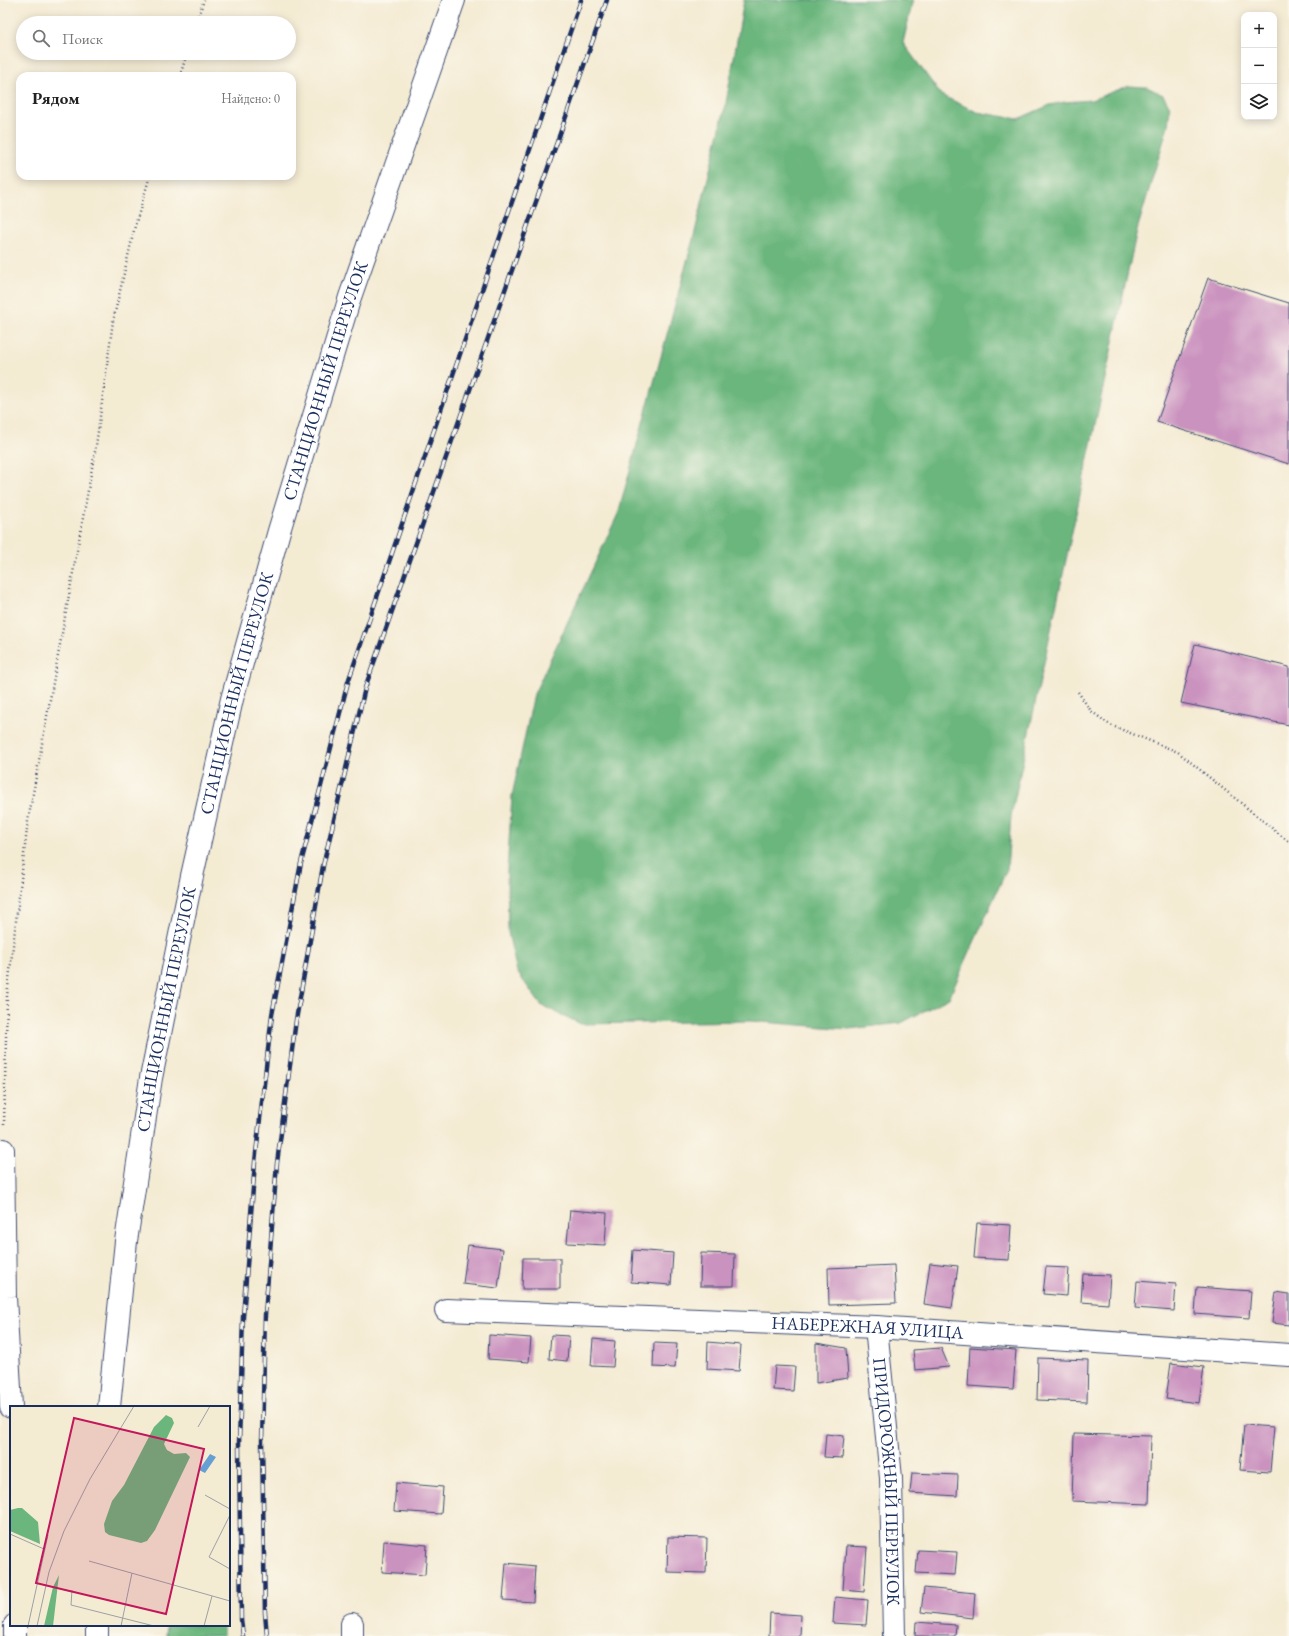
<!DOCTYPE html>
<html lang="ru">
<meta charset="utf-8">
<style>
:root{--surface:#fff;--page:#f2f2f2;--text:#222;--muted:#767676;--line:#e0e0e0}
body{margin:0;font-family:"EB Garamond",serif;background:var(--page);color:var(--text)}
.controls{position:absolute;right:12px;top:12px;display:grid;overflow:hidden;border-radius:8px;box-shadow:0 2px 10px #0003}
.controls button{width:36px;height:36px;display:grid;place-items:center;padding:0;border:0;border-bottom:1px solid var(--line);background:var(--surface);color:var(--text);font:20px sans-serif}
.list{margin:0;padding:0;list-style:none}
h2{display:flex;justify-content:space-between;align-items:center;height:52px;margin:0;padding:0 16px;font-size:17px}
h2 small{font-size:13px;font-weight:400;color:var(--muted)}
.icon{flex:none;width:22px;height:22px;fill:none;stroke:currentColor;stroke-width:2;stroke-linecap:round;stroke-linejoin:round}
.map{position:relative;flex:none;width:1289px;height:1636px;overflow:hidden}
.search{position:absolute;background:var(--surface);box-shadow:0 2px 10px #0003;left:16px;top:16px;width:280px;height:44px;display:flex;align-items:center;gap:10px;box-sizing:border-box;padding:0 14px;border-radius:22px;color:var(--muted);font-size:15px}
.panel{position:absolute;background:var(--surface);box-shadow:0 2px 10px #0003;left:16px;top:72px;width:280px;height:108px;border-radius:12px}
.map>svg:first-child{display:block}
</style>
<div class="map">
<svg width="1289" height="1636" viewBox="0 0 1289 1636">
<rect width="100%" height="100%" fill="#fbf7ec"/>
<filter id="ink" filterUnits="userSpaceOnUse"><feTurbulence type="fractalNoise" baseFrequency=".025" numOctaves="2"/><feDisplacementMap in="SourceGraphic" scale="8" xChannelSelector="R" yChannelSelector="G"/><feConvolveMatrix kernelMatrix="1 2 1 2 8 2 1 2 1" color-interpolation-filters="sRGB"/></filter>
<filter id="wash" filterUnits="userSpaceOnUse"><feTurbulence type="fractalNoise" baseFrequency=".012" numOctaves="4" result="noise"/><feDisplacementMap in="SourceGraphic" scale="16" xChannelSelector="R" yChannelSelector="G"/><feGaussianBlur stdDeviation="0.9" result="paint"/><feColorMatrix in="noise" values="0 0 0 0 0 0 0 0 0 0 0 0 0 0 0 0 0 1.4 0 .05"/><feComposite in="paint" operator="in"/></filter>
<g filter="url(#wash)">
<rect width="100%" height="100%" fill="#f4ebd3"/>
<!-- forest -->
<path fill="#6bb67d" stroke="#43726e" d="M744,0H913L903,43L941,95L977,112L1018,119L1050,105L1065,102L1091,100L1128,86L1147,87L1163,95L1170,107L1168,126L1137,230L1011,816L1007,869L949,998L901,1023L849,1029L750,1021L581,1024L541,1005L517,972L508,932L507,871L512,796L534,694L618,514L695,232L726,103Z
M167,1625H223V1636H166Z"/>
<g id="blocks">
<!-- building -->
<path fill="#ca92bf" d="M1208,278L1289,303V464L1157,422Z
M1195,644L1289,667V725L1181,703Z
M570,1210L607,1213L605,1245L567,1243Z
M977,1223L1011,1225L1009,1260L974,1258Z
M468,1245L503,1249L498,1288L463,1284Z
M633,1250L673,1253L671,1285L631,1282Z
M701,1253L735,1254L734,1286H700Z
M523,1258H560V1289H522Z
M930,1263L958,1266L952,1308L924,1304Z
M894,1265L896,1303L829,1305L828,1268Z
M1046,1267L1069,1268L1067,1296L1043,1294Z
M1083,1274L1110,1275L1108,1304L1081,1302Z
M1137,1281L1176,1284L1174,1311L1135,1308Z
M1197,1287L1251,1291L1249,1318L1195,1314Z
M1276,1292L1289,1294V1325L1272,1323Z
M489,1335L531,1338L529,1362L488,1359Z
M551,1335L569,1336L567,1361L549,1359Z
M593,1339L615,1341L613,1367L591,1366Z
M708,1342L741,1345L739,1371L707,1369Z
M654,1343L677,1344L675,1368L653,1367Z
M816,1343L846,1348L848,1378L816,1383Z
M970,1347L1016,1350L1013,1389L968,1386Z
M941,1348L949,1367L915,1370L913,1350Z
M1038,1358L1088,1360L1087,1402L1037,1400Z
M1171,1363L1204,1367L1199,1403L1166,1399Z
M775,1366L795,1367L793,1391L773,1390Z
M1244,1425L1274,1427L1270,1472L1240,1470Z
M826,1434L844,1436L842,1458L824,1457Z
M1074,1434L1151,1436L1149,1504L1072,1501Z
M912,1473L958,1475L957,1496L910,1493Z
M396,1483L443,1487L441,1514L394,1511Z
M668,1537L707,1538L706,1573L667,1572Z
M384,1541L427,1545L425,1575L382,1572Z
M846,1546L867,1547L864,1592L843,1590Z
M918,1550L957,1552L955,1575L916,1573Z
M506,1563L535,1566L533,1602L503,1600Z
M924,1588L975,1593L973,1618L921,1612Z
M835,1597L868,1600L866,1625L833,1623Z
M770,1613L801,1615L800,1636H769Z
M916,1622L956,1625L955,1636H915Z"/>
</g>
</g>
<g filter="url(#ink)">
<use href="#blocks" fill-opacity="0" stroke="#3c4b70" stroke-width="1"/>
<g fill="none" stroke-linecap="round" stroke-linejoin="round">
<!-- minor casing -->
<g stroke="#3c4b70" stroke-width="24">
<g id="minor">
<path d="M3,1150L5,1297L11,1407"/>
<path id="s1" d="M446,1310L876,1327L1289,1355"/>
<path id="s2" d="M876,1327L891,1478L894,1636"/>
<path d="M352,1624V1636"/>
<path d="M15,1625V1636"/>
</g>
</g>
<!-- major casing -->
<g stroke="#3c4b70" stroke-width="24">
<g id="major">
<path id="s3" d="M109,1407L126,1241L151,1078L192,876L232,699L279,531L350,297L454,0"/>
<path d="M97,1636V1625"/>
</g>
</g>
<!-- path -->
<path stroke="#3c4b70" stroke-width="2.5" stroke-dasharray="1 3" stroke-linecap="butt" d="M196,23L204,0
M180,76L187,53
M1078,692L1091,711L1110,725L1178,752L1289,842
M4,1125L7,996L28,821L96,446L113,321L135,226L150,176"/>
<!-- minor -->
<use href="#minor" stroke="#fff" stroke-width="22"/>
<!-- major -->
<use href="#major" stroke="#fff" stroke-width="22"/>
<!-- rail casing -->
<g stroke="#1b2f5e" stroke-width="4.5">
<path id="rail" d="M243,1636L241,1619L239,1443L243,1317L255,1162L272,1015L301,863L348,682L581,0
M267,1636L265,1613L262,1442L265,1315L277,1163L296,1020L323,866L365,688L607,0"/>
</g>
<!-- rail -->
<use href="#rail" stroke="#fbf7ec" stroke-width="3" stroke-dasharray="9" stroke-linecap="butt"/>
</g>
</g>
<g text-anchor="middle" stroke-width="3.5" stroke-linejoin="round" paint-order="stroke">
<!-- street labels -->
<g font-size="18" fill="#1b2f5e" stroke="#fbf7ec">
<text dy="6" stroke="none"><textPath href="#s3" startOffset="1051">СТАНЦИОННЫЙ ПЕРЕУЛОК</textPath></text>
<text dy="6" stroke="none"><textPath href="#s3" startOffset="726">СТАНЦИОННЫЙ ПЕРЕУЛОК</textPath></text>
<text dy="6" stroke="none"><textPath href="#s3" startOffset="402">СТАНЦИОННЫЙ ПЕРЕУЛОК</textPath></text>
<text dy="6" stroke="none"><textPath href="#s1" startOffset="422">НАБЕРЕЖНАЯ УЛИЦА</textPath></text>
<text dy="6" stroke="none"><textPath href="#s2" startOffset="155">ПРИДОРОЖНЫЙ ПЕРЕУЛОК</textPath></text>
</g>
</g>
<!-- overview -->
<g transform="translate(10 1406)">
<rect width="220" height="220" fill="#f4ebd3"/>
<path d="M156,9L162,12L164,17L154,38L157,44L164,48L176,47L180,51L145,124L137,135L131,137L99,129L95,126L94,118L102,95L114,79L144,21ZM8,102H12L28,116L30,138L0,125V104ZM49,169L43,220H34L43,181Z" fill="#6bb67d"/>
<path d="M200,48L206,51L195,67L189,64Z" fill="#659fd4"/>
<path fill="none" stroke="#9da0a4" stroke-width="1" d="M188,21L200,0M195,89L220,103M220,109L199,151L220,163M0,128L34,143M79,155L220,195M62,184L61,199L144,220M18,220L38,129M27,220L39,166L54,125L80,73L124,0M111,220L122,167M194,220L202,190"/>
<path fill="#c2185b" fill-opacity="0.15" stroke="#c2185b" stroke-width="2" d="M64,12L194,43L156,208L26,177Z"/>
<rect width="220" height="220" fill="none" stroke="#1b2f5e" stroke-width="2"/>
</g>
</svg>
<div class="controls">
<button>+</button>
<button>−</button>
<button><svg class="icon" aria-label="layers" viewBox="0 0 24 24"><path d="M12 4l9 5-9 5-9-5zM3 14l9 5 9-5"/></svg></button>
</div>
<div class="search"><svg class="icon" aria-label="search" viewBox="0 0 24 24"><circle cx="10" cy="10" r="6"/><path d="M15 15l6 6"/></svg>Поиск</div>
<section class="panel">
<h2>Рядом<small>Найдено: 0</small></h2>
<ul class="list">
</ul>
</section>
</div>
